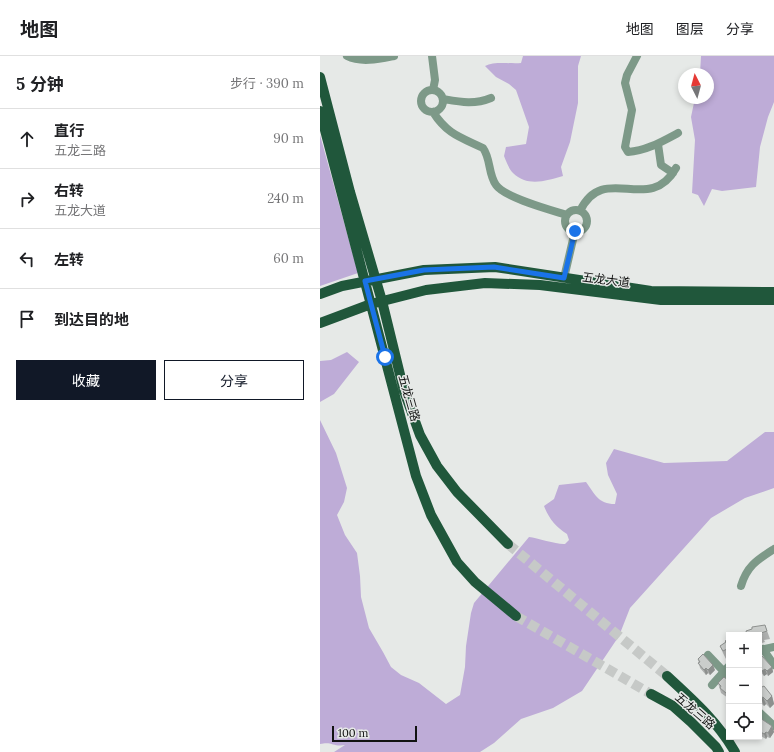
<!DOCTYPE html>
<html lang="zh">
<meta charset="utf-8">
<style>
:root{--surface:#fff;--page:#f6f6f6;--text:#202124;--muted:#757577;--line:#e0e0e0;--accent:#111827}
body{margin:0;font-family:Lora,"Noto Sans SC",serif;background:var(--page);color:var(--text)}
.controls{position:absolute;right:12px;bottom:12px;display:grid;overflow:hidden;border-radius:0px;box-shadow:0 2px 6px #0003}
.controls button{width:36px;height:36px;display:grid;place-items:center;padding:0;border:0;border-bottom:1px solid var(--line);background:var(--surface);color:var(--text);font:20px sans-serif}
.compass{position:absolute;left:358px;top:12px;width:36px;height:36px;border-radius:50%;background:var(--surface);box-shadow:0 2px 6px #0003;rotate:354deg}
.scale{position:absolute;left:12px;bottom:10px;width:85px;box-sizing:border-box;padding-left:4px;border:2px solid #121312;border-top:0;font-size:11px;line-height:14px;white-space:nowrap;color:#121312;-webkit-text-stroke:3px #e6e9e7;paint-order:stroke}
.stop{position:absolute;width:12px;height:12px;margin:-9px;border:3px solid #1a73e8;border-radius:50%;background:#fff}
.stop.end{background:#1a73e8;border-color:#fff;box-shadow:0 1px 4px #0008}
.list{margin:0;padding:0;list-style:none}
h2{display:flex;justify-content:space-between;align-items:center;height:52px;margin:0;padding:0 16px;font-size:17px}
h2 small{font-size:13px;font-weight:400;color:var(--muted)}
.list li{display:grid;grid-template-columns:26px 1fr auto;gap:12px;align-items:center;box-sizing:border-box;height:60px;padding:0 16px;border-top:1px solid var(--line)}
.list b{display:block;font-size:15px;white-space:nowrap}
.list p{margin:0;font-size:13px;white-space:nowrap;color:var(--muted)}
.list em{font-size:13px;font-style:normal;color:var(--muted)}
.actions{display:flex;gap:8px;padding:12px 16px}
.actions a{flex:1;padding:9px 0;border:1px solid var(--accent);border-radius:0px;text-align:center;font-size:14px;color:var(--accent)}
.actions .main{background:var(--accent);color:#fff}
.icon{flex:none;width:22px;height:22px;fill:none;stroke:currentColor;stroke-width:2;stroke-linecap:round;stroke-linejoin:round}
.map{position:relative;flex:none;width:454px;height:696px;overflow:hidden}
header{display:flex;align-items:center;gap:24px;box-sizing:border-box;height:56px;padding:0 20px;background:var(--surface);border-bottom:1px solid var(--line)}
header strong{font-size:19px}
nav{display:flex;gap:22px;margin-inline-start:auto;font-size:14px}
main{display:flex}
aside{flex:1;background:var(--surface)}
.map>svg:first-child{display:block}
</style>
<header>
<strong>地图</strong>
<nav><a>地图</a><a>图层</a><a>分享</a></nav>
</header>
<main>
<aside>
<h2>5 分钟<small>步行 · 390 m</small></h2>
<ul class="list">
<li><svg class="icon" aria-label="ahead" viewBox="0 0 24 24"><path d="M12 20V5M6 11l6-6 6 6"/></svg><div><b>直行</b><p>五龙三路</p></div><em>90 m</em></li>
<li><svg class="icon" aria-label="right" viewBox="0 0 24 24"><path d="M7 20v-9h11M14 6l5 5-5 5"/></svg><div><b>右转</b><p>五龙大道</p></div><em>240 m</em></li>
<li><svg class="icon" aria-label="left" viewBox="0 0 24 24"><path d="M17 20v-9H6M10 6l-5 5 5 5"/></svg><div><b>左转</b></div><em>60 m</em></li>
<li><svg class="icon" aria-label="arrive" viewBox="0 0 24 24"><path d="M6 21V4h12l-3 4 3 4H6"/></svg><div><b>到达目的地</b></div></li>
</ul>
<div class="actions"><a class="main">收藏</a><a>分享</a></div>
</aside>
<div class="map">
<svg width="454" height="696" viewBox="0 0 454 696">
<rect width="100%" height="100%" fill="#e6e9e7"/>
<!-- green -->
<path fill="#beacd7" d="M203,0H261L258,10V47L250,86L241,111L243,120C226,125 207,131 193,117C189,113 186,105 184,100L186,91L206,88L209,71L196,34L189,28L176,21L165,10C174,5 190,8 201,7Z
M381,0H454V46L448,61L440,91L436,131L402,135L392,133L384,150L378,139L372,137L375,84L371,61L375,42H388V18H380Z
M0,79L38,217L0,230Z
M27,296L39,306L14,338L0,346V305L11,304Z
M0,364L16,397L27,432L24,446L17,459L25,479L37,497L40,520L41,541L49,572L63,596L71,611L81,619L99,627L126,648L140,639L145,611L146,590L151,557L154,547L209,481C218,482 238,489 245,488L249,484L247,478C236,471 229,463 224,450L234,443L239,429L266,426C275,438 278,448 295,448L297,438L288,419L286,407L294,393L344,407L407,405L445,376H454V432L425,442L391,462L310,552L299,580L262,635L233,652L201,663L174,687L160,696H14L25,689C13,691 12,685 0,688Z"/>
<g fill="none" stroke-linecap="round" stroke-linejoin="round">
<!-- major-tunnel -->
<path stroke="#c6c9c7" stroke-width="10" stroke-dasharray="10 5" stroke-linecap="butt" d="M188,488L347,620
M196,560L331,638"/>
<!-- minor -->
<path stroke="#7d9988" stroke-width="8" d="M27,0C41,7 59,3 74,0
M112,0L115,24L113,34
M317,0L307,19L305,27L312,54L305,91L308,96C326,95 343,85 358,77
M101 45a11 11 0 1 1 22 0a11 11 0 1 1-22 0Z
M123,43C140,46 154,49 171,42
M113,56C127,78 140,81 163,92C171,103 168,118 176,129C185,142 231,154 247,159
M338,88L341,109L353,117
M245 165a11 11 0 1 1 22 0a11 11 0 1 1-22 0Z
M260,155C284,105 329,160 356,112
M244,222L255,175
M421,530C427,510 437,504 454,493
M443,593L454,609
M440,594L454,591
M388,599L409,621
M392,629L409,610
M439,656L454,670"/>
<!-- major -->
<path stroke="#20573b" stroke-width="10" d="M0,21L30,136L62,245L84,335L100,379L117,410L137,436L188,488
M0,55L96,420L111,459L137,506L155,526L196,560
M0,238L22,230L104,214L175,211L331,235L454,236
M0,267L51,248L106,234L165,227L220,229L341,244H454
M347,620C373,644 397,665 415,696
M331,638L353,650L371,666L396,691L399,696"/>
</g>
<!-- wall -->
<path fill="#aeb0af" d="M445,569L450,583L444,584L445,586L439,588V579Z
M409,583V601L406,603L403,597L400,590L406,587Z
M378,603L395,614L390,619L388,617L386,619L380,612Z
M439,603L452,611L453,616L448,620L447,618L444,620L439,614Z
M409,625V641L408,642L401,637L398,627Z
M439,628L452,640L454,648L450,652L446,648L444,650L439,645Z
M439,664L452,670L454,676L450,682L447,681L446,683L439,679Z"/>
<!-- shaded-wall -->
<path fill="#8d908e" d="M393,609L395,614L390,619L388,614Z
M452,611L453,616L448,620L447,615Z
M386,612L388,617L386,619L384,614Z
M445,613L447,618L444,620L442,615Z
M408,635L409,641L408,642L406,637Z
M452,640L454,648L450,652L447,645Z
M443,641L446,648L444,650L441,642Z
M452,670L454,676L450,682L448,677Z
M446,676L447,681L446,683L444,678Z"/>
<!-- building -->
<path fill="#cacdcb" stroke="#8d908e" d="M445,569L447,575L441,577L442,579L439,580V579H427L426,575L432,573V571Z
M409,583V592L403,595L400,590L406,586L405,585Z
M383,598L393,609L388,614L386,612L384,614L378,607L380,606L378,603Z
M442,600L452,611L447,615L445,613L442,615L439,611V603Z
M404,621L409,625V636L408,635L406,637L400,632L401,630L398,627Z
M439,628L442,631L444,630L452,640L447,645L443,641L441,642L439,640Z
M440,662L452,670L448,677L446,676L444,678L439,675V664Z"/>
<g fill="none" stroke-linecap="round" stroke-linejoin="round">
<!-- route -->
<path stroke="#1a73e8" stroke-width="5" d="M65,301L45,225L104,214L174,211L244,222L255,175"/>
</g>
<g text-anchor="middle" stroke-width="3" stroke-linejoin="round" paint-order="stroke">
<!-- street labels -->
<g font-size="12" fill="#121312" stroke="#e6e9e7">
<text transform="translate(286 224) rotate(7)" y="4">五龙大道</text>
<text transform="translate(89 342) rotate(74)" y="4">五龙三路</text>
<text transform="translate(375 655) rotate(41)" y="4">五龙三路</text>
</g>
</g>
</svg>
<div class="controls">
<button>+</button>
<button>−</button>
<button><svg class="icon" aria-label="locate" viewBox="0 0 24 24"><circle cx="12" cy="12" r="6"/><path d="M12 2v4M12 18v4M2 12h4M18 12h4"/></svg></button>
</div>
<svg class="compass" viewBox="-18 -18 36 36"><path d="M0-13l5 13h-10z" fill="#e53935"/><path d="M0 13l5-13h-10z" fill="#757577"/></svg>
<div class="scale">100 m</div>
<div class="stop" style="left:65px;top:301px"></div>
<div class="stop end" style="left:255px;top:175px"></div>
</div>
</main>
